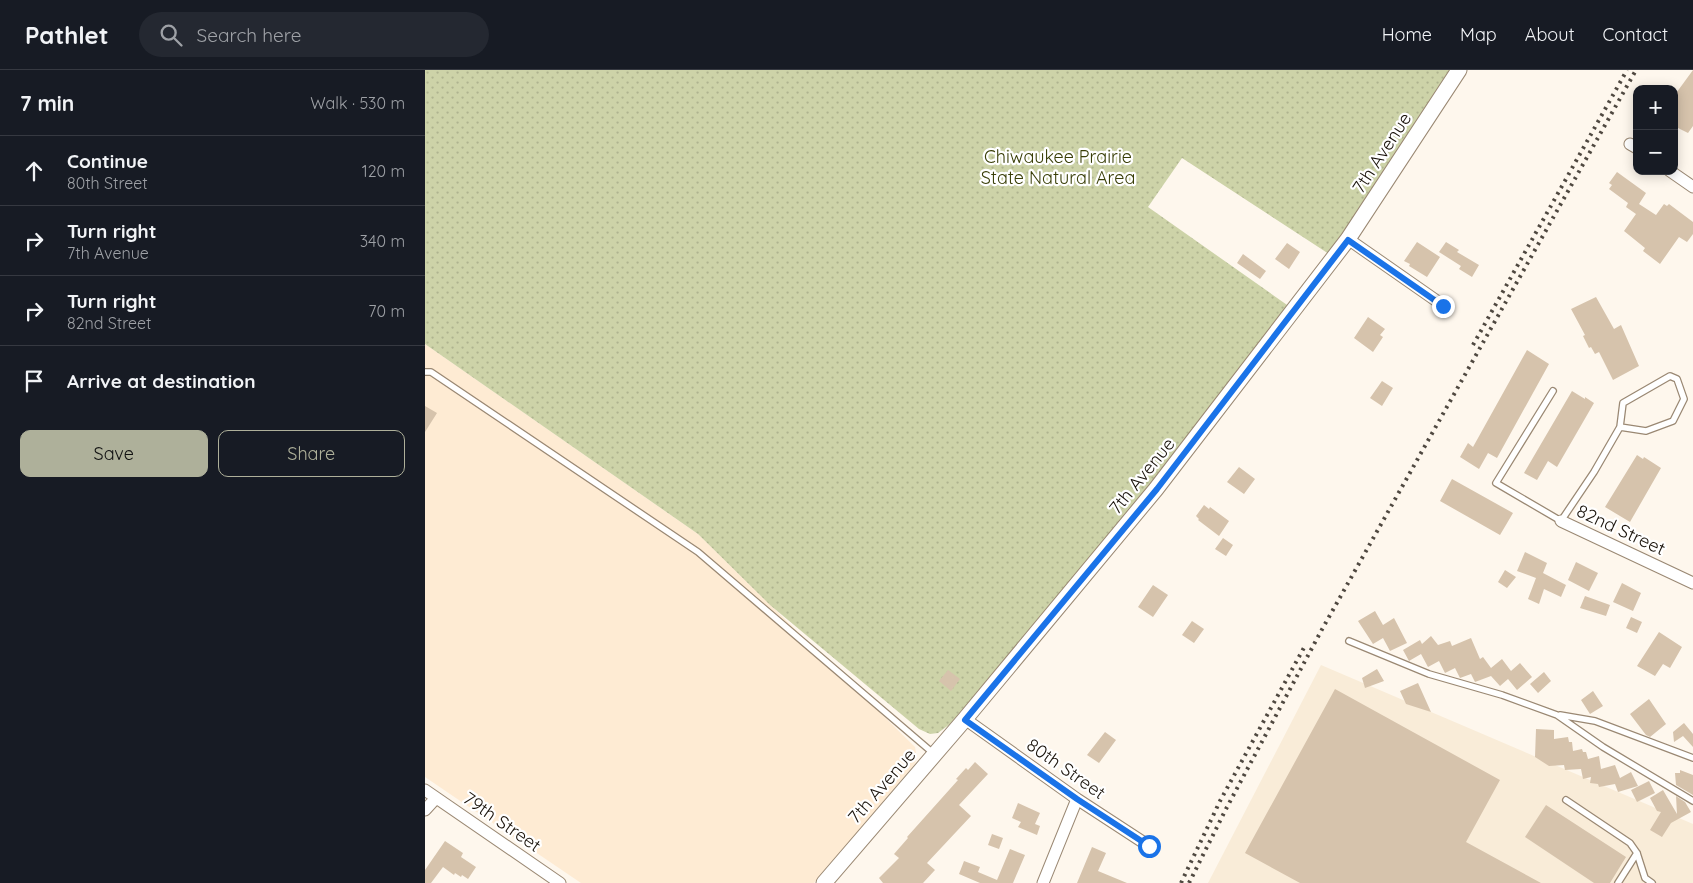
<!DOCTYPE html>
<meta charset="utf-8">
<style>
:root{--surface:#171b24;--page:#242831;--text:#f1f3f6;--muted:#9ea1a6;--line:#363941;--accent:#aeb09a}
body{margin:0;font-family:Quicksand,sans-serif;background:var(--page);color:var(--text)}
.controls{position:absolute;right:15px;top:15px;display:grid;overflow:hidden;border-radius:10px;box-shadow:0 2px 12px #0003}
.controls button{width:45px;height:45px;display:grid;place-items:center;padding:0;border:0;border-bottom:1px solid var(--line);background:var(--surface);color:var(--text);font:25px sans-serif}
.stop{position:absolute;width:15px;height:15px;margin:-11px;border:4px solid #1a73e8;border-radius:50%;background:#fff}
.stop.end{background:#1a73e8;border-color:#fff;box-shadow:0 1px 5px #0008}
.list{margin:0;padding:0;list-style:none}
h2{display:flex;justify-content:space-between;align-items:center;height:65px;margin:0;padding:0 20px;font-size:21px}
h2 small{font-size:16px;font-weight:400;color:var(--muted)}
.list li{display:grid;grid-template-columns:32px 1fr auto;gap:15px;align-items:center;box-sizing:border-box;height:70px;padding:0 20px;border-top:1px solid var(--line)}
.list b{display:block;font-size:19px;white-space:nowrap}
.list p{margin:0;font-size:16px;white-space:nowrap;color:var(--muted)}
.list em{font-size:16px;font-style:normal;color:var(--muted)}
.actions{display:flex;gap:10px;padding:15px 20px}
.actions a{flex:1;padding:11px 0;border:1px solid var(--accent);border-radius:10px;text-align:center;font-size:18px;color:var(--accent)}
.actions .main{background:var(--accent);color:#111}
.icon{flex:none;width:28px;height:28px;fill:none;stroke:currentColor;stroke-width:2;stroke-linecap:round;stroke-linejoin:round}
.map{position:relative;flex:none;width:1268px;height:813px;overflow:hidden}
header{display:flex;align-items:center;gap:30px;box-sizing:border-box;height:70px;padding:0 25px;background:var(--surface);border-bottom:1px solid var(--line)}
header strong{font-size:24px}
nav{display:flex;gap:28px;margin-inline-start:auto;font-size:18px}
.search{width:350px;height:45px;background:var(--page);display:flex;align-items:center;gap:12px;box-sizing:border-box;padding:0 18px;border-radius:28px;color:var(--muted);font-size:19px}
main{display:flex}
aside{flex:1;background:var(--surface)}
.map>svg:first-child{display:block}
</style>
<header>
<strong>Pathlet</strong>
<div class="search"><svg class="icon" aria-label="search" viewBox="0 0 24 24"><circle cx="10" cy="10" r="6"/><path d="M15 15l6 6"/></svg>Search here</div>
<nav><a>Home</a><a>Map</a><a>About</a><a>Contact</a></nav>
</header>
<main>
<aside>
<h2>7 min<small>Walk · 530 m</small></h2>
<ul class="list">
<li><svg class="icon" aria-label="ahead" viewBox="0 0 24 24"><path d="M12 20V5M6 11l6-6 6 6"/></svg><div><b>Continue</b><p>80th Street</p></div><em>120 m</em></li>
<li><svg class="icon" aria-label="right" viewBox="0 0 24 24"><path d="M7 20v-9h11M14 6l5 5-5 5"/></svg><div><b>Turn right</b><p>7th Avenue</p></div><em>340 m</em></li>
<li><svg class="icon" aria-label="right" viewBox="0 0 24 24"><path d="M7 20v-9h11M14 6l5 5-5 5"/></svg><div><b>Turn right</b><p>82nd Street</p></div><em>70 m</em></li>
<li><svg class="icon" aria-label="arrive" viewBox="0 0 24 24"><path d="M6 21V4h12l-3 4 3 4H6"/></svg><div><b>Arrive at destination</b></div></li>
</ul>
<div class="actions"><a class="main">Save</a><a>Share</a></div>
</aside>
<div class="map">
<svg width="1268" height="813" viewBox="0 0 1268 813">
<defs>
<pattern id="park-dots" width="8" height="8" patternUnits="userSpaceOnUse" patternTransform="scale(1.25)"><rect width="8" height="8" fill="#cdd3a8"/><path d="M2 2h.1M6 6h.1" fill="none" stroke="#afb48f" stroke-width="1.8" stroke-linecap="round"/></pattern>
</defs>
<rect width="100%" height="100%" fill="#fef7ed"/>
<!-- commercial -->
<path fill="#f9ecd8" d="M896,595L1268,754V813H783Z"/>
<!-- built -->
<path fill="#feebd3" d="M0,274L273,464L490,677L492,689L489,695L389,813H156L0,707Z"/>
<!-- park -->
<path fill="url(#park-dots)" d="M0,0H1028L904,184L757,88L723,137L865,237L649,511L525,654L513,663L505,664L494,659L345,535L273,464L0,274Z"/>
<!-- building -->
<path fill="#d6c3ac" d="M1268,0V56L1263,63L1249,56V26Z
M1192,102L1221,123L1214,134L1231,145L1239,134L1242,136L1244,134L1268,152V164L1262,172L1254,167L1235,194L1218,181L1220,178L1199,161L1211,144L1201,137L1203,133L1184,119L1187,115L1184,113Z
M992,172L1015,187L1002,207L984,196L985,194L979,191Z
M1021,172L1034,180L1032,182L1054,195L1047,207L1034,199L1036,196L1014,182Z
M862,173L875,182L864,199L850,189Z
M818,184L841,201L835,209L812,193Z
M1171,227L1189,259L1196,255L1214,296L1188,310L1174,282L1170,284L1166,277L1164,278L1158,266L1160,265L1146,239Z
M943,247L960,259L955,265L958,267L948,282L929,268Z
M1102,280L1124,294L1072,388L1063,383L1054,399L1035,387L1043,373L1048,377Z
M957,311L968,318L957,336L945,328Z
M1147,321L1160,329V327L1169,333L1132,397L1123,391L1112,410L1099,403Z
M0,336L12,343L0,362Z
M1212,385L1218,389L1219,387L1236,398L1205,452L1180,437Z
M814,397L830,409L819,424L802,412Z
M1027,409L1088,443L1075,465L1015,431Z
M779,435L784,439L785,437L804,451L794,466L773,450L774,449L771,446Z
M798,468L808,475L801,486L790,479Z
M1100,482L1122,493L1118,503L1141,515L1136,527L1119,519L1114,534L1103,529L1111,508L1092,501Z
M1151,492L1173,503L1164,521L1143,510Z
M1080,500L1091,507L1082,518L1073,512Z
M1197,513L1216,523L1208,541L1188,532Z
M728,515L743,525L728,547L713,537Z
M1160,526L1185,535L1181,546L1155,538Z
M950,541L958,555L969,548L982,573L965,581L958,568L948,574L933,551Z
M1206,547L1217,552L1212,563L1201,558Z
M767,551L779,559L769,573L757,565Z
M1234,562L1257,577L1245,598L1238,594L1230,606L1212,596Z
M1006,566L1013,575L1025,571L1027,576L1046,568L1055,589L1058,587L1066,598L1077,589L1086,601L1095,593L1107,607L1092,620L1083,609L1075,616L1066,606L1050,612L1046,604L1035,608L1030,598L1020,603L1014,591L1003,597L996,584L984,591L978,580L995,570L997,574Z
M952,599L959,611L940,618L937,608Z
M523,600L535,609L526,621L514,611Z
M1119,602L1126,611L1113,623L1105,614Z
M993,613L1006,642L981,634L975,621Z
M910,619L1075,710L1041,772L1116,813H875L820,783Z
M1168,621L1178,636L1165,644L1156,630Z
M1224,629L1241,654L1225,667L1221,665L1205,644Z
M1259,653L1268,664V677L1258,666L1249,672L1248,662Z
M1111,659L1129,660V669L1143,667L1144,672H1147L1148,681L1157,679L1158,682H1161L1163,689L1174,686L1176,699L1190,695L1195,708L1206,702L1213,716L1193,722L1190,714L1174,717L1173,714L1165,713L1166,707L1158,709L1156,699L1140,700L1139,695L1124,696L1110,687Z
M680,662L691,670L674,693L662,685Z
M550,692L563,704L534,735L546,746L502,793L510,800L498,813H458L454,808L474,788L469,784L483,768L482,767L533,710L531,709L541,698L543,700Z
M1255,700L1268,705V725L1251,715L1250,703H1255Z
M1224,711L1230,723L1212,732L1206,720Z
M1238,720L1252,744L1251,726L1260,732L1266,742L1246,753L1237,767L1225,760L1236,742L1232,741L1225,728Z
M593,733L615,743L610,754L615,756L612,765L593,757L596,752L587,748Z
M1121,735L1201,787L1185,813H1169L1100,767Z
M567,764L578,768L574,779L563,775Z
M20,771L38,783L36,787L51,797L43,809L37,805L36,807L30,803L29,805L18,797L6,813H0V800Z
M667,777L681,783L673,801L702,813H652Z
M585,779L600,785L588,813H555L534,804L539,791L555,797L553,802L572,810Z"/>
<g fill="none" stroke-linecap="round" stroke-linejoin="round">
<!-- service casing -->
<g stroke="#9a8873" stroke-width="8">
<path id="service" d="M0,302H6L273,482L508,683
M1128,321L1071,413L1136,451L1169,402L1195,357L1198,333L1245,306L1252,309L1259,329L1248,351L1221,361L1195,357
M924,571L1004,604L1077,625L1132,645L1178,677L1268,731
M1135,645L1170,651L1268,688
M1141,730L1205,773L1212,783L1220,808L1227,813
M1193,813L1212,783"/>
</g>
<!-- minor casing -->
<g stroke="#9a8873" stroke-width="13">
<path id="minor" d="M1205,74L1212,78
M1245,101L1268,117
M923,169L1019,236
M1136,451L1268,513
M540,649L652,729L724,776
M0,720L135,813
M0,740L11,728
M618,813L652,729"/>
</g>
<!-- tertiary casing -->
<g stroke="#9a8873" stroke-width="17">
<path id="tertiary" d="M399,813L540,649L731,419L923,169L1034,0"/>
</g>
<!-- service -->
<use href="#service" stroke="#fff" stroke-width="5.5"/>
<!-- minor -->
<use href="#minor" stroke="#fff" stroke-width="11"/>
<!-- tertiary -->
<use href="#tertiary" stroke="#fff" stroke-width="15"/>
<!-- rail -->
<path stroke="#4f4840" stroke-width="4" stroke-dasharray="2.5 5" stroke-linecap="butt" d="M1048,275L1202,0
M756,813L795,731L881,574
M764,813L801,739L895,563L1211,0"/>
</g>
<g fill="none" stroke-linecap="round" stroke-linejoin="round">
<!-- route -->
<path stroke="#1a73e8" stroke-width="6" d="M724,776L652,729L540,650L732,419L923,170L1018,236"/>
</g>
<g text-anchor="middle" stroke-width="4.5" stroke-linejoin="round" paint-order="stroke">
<!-- street labels -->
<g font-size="18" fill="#181109" stroke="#fff">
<text transform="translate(957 83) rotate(-57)" y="6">7th Avenue</text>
<text transform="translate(717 406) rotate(-51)" y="6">7th Avenue</text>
<text transform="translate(1196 460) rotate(25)" y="6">82nd Street</text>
<text transform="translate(641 699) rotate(35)" y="6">80th Street</text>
<text transform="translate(457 716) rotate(-49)" y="6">7th Avenue</text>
<text transform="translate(77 752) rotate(35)" y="6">79th Street</text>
</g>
<!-- park labels -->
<g font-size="18" fill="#393e07" stroke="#fff">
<text x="633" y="93">Chiwaukee Prairie<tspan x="633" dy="21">State Natural Area</tspan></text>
</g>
</g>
</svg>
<div class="controls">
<button>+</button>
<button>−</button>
</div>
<div class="stop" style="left:724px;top:776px"></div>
<div class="stop end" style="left:1018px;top:236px"></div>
</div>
</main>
